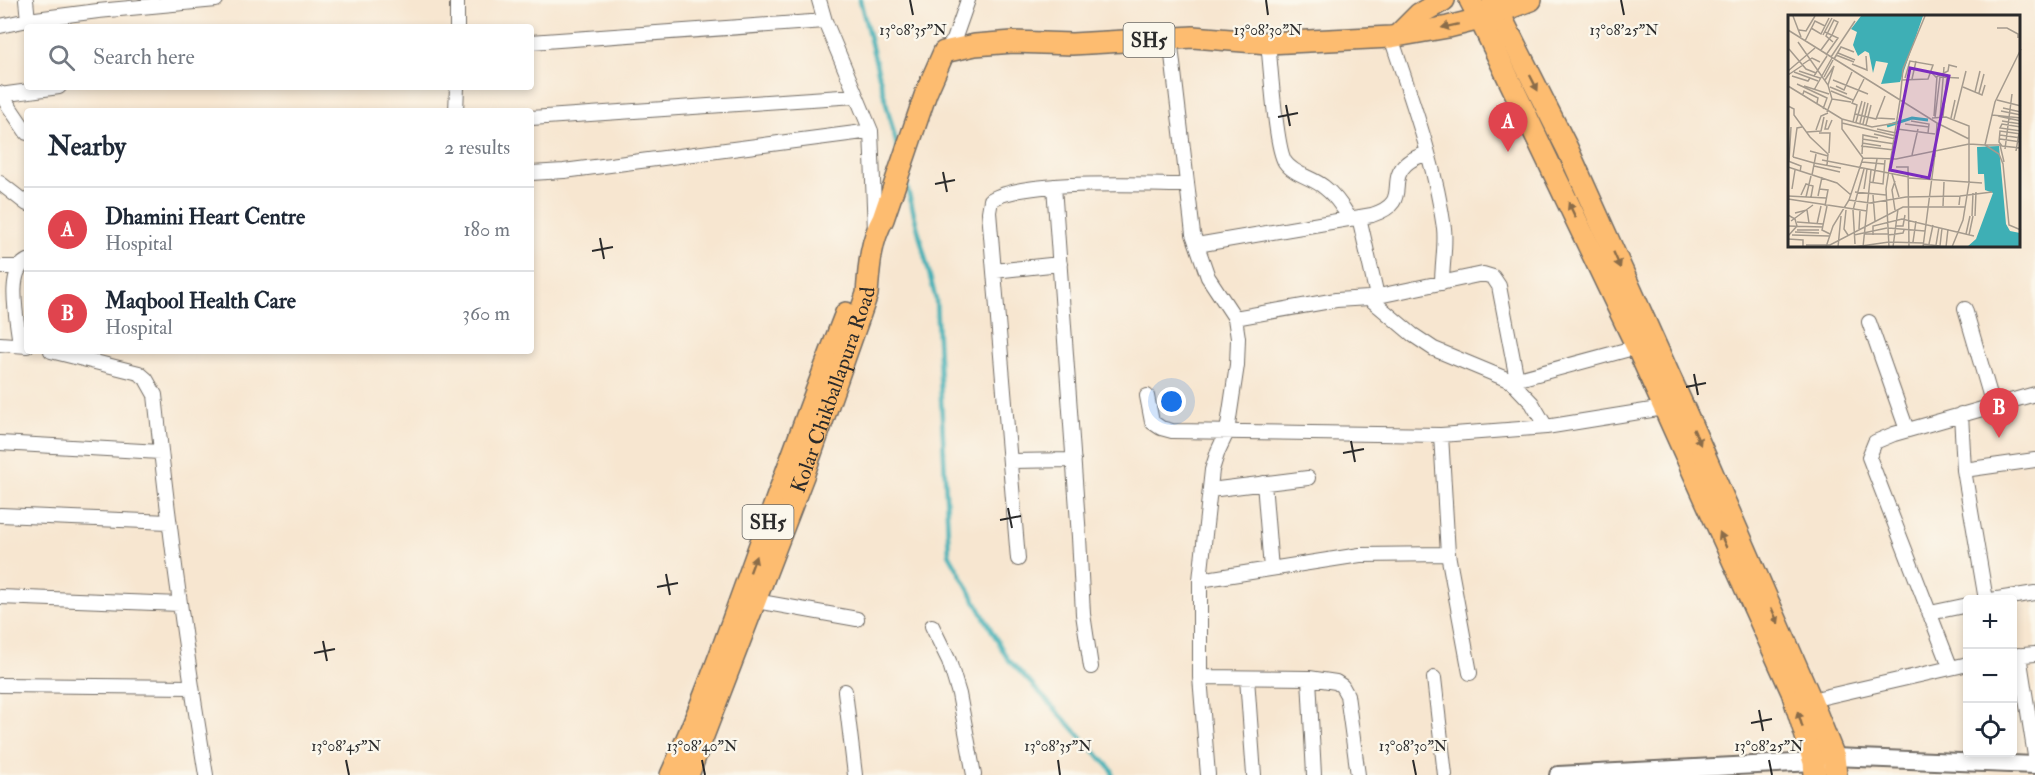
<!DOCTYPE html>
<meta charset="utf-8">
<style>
:root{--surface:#fff;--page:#f6f6f7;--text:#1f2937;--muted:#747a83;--line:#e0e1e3;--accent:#ea580c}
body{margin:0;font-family:"IM FELL Double Pica",serif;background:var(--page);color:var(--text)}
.controls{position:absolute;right:18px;bottom:18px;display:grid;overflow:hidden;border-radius:6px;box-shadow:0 3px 9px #0003}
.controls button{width:54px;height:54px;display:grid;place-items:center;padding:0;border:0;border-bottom:2px solid var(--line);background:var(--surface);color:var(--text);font:30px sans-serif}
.you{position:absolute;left:1172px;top:402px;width:21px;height:21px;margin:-15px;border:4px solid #fff;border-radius:50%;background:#1a73e8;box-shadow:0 0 0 9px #1a73e833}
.badge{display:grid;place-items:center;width:39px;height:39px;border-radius:50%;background:var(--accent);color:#fff;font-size:20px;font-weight:700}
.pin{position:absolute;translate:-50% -50px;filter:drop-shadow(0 2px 3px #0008)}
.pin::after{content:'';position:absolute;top:32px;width:21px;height:18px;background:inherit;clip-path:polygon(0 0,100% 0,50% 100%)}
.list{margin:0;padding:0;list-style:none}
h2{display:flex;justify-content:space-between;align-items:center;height:78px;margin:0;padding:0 24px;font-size:26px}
h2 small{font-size:20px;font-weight:400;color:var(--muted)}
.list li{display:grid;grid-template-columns:39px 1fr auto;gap:18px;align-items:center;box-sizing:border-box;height:84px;padding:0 24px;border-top:2px solid var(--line)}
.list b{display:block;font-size:22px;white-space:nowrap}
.list p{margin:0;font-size:20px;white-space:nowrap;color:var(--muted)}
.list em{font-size:20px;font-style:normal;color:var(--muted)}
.icon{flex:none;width:33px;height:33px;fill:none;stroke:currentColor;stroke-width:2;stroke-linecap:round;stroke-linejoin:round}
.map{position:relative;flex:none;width:2035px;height:775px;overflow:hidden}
.search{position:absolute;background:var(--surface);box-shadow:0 3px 9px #0003;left:24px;top:24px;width:510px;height:66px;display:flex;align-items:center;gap:15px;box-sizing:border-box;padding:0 21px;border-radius:6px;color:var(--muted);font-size:22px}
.panel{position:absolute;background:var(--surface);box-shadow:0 3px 9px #0003;left:24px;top:108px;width:510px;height:246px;border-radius:6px}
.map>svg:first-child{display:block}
</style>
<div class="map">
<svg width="2035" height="775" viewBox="0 0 2035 775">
<rect width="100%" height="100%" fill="#fbf7ec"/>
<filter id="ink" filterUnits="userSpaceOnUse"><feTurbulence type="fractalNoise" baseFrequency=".0167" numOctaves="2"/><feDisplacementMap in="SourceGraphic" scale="12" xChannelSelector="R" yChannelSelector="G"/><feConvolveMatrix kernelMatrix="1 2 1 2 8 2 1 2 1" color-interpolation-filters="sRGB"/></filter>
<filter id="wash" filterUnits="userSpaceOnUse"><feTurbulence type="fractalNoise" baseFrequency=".008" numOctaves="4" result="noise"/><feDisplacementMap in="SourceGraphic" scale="24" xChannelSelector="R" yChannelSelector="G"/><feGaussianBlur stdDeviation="1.35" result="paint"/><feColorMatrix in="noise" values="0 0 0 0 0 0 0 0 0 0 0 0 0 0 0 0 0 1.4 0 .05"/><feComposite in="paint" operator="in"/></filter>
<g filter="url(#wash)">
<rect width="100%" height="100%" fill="#f7e6d0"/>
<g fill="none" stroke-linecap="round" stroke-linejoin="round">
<!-- stream -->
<path stroke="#3eafb5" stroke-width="4.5" d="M860,0L898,150
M905,179L936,300L949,554L1007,658L1112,770L1113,775"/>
</g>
</g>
<g filter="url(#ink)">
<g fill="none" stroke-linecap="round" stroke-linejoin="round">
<!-- minor casing -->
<g stroke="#726c65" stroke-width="16">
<path id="minor" d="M457,0V27
M819,0L825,21L871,131L875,231
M28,20L98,11L216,0
M0,26L28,20L26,0
M1391,37C1411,99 1435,162 1444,228C1446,245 1442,265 1442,283
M1170,38L1193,234L1208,277L1235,318L1238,338L1237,365L1227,432L1218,451L1212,470L1200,580V677L1208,775
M531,42L825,21
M1268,43C1271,66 1275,146 1285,162C1294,175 1312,177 1324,187C1335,195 1343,207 1350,219
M944,52L954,40L968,0
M0,93L27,133
M0,95L59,87
M456,111L457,87
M531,118L856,96
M531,173L564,171L871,131
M0,183L27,204
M1054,186L1079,537L1083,614L1091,667
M1359,217L1377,296
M1197,245L1372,215C1412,202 1386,182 1406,164C1412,158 1420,156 1427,153
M0,267H19
M994,271L1060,264
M1369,298L1483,274L1493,277L1499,286L1517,380
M1965,309L1993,405
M1235,318L1336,300L1369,298L1413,335L1434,349L1511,381L1532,403L1546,427
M1869,322L1907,430
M0,344L27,346
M20,345C18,323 5,272 27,261
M51,351L139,373L146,379L155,395C168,522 185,649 206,775
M1511,381L1637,347
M1147,396L1152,422L1161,428L1172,431L1441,435L1546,427L1664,408
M1961,414L1964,470L1986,600
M1441,435L1448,554L1470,673
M0,443L160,452
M1011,461L1074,460
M1964,470L2035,460
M1264,483L1271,569
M1210,490L1308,478
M0,515L169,522
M1018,559L989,212L991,200C1024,179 1144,185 1187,185
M1200,580L1360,555L1448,554
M0,597L180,604
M1991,600L2035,593
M755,601L857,619
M1930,613L1968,605
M932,626L949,661L959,694L974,775
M2019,655L2035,756
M2012,656L2035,654
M1950,666L1869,457L1875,442L1894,434L2035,394
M1200,677L1309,678L1336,682L1342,686L1347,695L1358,775
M1247,678L1254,775
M1309,678L1314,775
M1434,678L1445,775
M0,685L192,687
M845,691L855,775
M1811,700L1968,664"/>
</g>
<!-- tertiary casing -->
<g stroke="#726c65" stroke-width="20">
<path id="tertiary" d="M1558,775L1814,762L1834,757L2035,765"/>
</g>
<!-- primary casing -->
<g stroke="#726c65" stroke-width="24">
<g id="primary">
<path d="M1470,0L1480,19L1637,347L1792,692L1814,762L1815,775"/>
<path d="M1493,1L1568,150L1695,433L1811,700L1834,757L1836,775"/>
<path d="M1398,35L1419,14L1444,0"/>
<path d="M671,775C704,703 730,628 757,553C786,473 815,392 846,313"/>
<path id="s1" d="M688,775L803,476L867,294C869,269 870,242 883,219L926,93L944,52L975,45L1013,42L1072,44L1193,37L1268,43L1391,37L1448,27L1480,19L1531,0"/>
</g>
</g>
<!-- minor -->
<use href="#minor" stroke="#fff" stroke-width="14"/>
<!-- tertiary -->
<use href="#tertiary" stroke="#fff" stroke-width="16"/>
<!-- primary -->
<use href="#primary" stroke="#fdbc70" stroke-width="21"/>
</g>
<!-- one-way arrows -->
<defs><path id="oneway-solid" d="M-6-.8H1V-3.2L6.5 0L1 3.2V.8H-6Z" transform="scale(1.5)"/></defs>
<g fill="#8a6c4a">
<use href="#oneway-solid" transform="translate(1450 26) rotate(168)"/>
<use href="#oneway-solid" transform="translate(1534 83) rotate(63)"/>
<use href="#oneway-solid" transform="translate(1572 210) rotate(-115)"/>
<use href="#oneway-solid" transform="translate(1617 260) rotate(66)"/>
<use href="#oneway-solid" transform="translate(1697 437) rotate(66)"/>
<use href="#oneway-solid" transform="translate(1723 540) rotate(-114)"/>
<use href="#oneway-solid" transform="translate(753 564) rotate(-70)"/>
<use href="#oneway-solid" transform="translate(1775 616) rotate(66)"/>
<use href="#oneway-solid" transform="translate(1800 719) rotate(-107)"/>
</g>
</g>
<!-- ticks -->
<path fill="none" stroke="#2b2b2b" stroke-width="2" d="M910,0L913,15M1266,0L1268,15M1621,0L1624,15M1286,105L1290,126M1278,117L1298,113M943,172L947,192M935,184L955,180M600,238L604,259M592,251L613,247M1694,374L1698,395M1686,387L1706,383M1351,441L1355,462M1343,453L1364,449M1008,508L1012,528M1000,520L1021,516M666,574L670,595M657,587L678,583M323,641L327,661M314,653L335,649M1759,710L1763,731M1751,723L1772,719M346,760L349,775M702,760L705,775M1058,760L1060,775M1413,760L1416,775M1769,760L1772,775"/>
<g text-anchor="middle" stroke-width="4.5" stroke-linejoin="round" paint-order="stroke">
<!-- shield labels -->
<g fill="#fbf7ec" stroke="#696865" stroke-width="1.5">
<rect x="1123.5" y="23" width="51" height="34" rx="4.5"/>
<rect x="742.5" y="505" width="51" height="34" rx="4.5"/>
</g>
<g font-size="20" font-weight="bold" fill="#2b2b2b">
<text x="1149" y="47">SH5</text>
<text x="768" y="529">SH5</text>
</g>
<!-- street labels -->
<g font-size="21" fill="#2b2b2b" stroke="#fbf7ec">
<text dy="7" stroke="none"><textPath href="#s1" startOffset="412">Kolar Chikballapura Road</textPath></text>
</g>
</g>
<!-- overview -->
<g transform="translate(1788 15)">
<rect width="232" height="232" fill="#f7e6d0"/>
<path d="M73,1H135L112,67L93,69L100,48L88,46L85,58L81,38L77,36L70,41L65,30L69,17L63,14ZM211,131L218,209L222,216L232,218V232H179L188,224L205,178L197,175L196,159H190L189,132Z" fill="#3eafb5"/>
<path fill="none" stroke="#3eafb5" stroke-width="3" d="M99,111L124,103L140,105"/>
<path fill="none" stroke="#a59b8e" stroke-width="1.5" d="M5,1L13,22M23,13L33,19L41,3M209,13H219L230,19V23M0,15L149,108L147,142M11,15L18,16L27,1M37,17L50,23L38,40M35,20L44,3M44,20L50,7L46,5L38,21L45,27M17,26L27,6L37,11M10,27L40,70L44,84L39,97M1,34L18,54L28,58M33,35L44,20M50,38L67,45M48,40L66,47M43,42L67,6M46,44L53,32L66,37M15,49L24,43L32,47M64,49L79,55L78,41M0,56L27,33M11,56L32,63M6,57L30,66M144,58L148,62L160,56L161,50L169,52M0,60L15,50M4,61L20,66L22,63M26,61L39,41M36,62L45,45M124,64L128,46M37,65L46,51L40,70M45,65L80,79M114,65L140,64L145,50L122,46L117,63M9,69L39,83L35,94M0,71L54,104V114L75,143M16,71L41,79M48,71L56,75L64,57M42,72L59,79M175,72L194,80L197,70M26,75L44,43M43,76L65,85M187,77L192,56M191,78L196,59M15,79L16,76L30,83L29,88M44,84L63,87M112,85L115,54L137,1M209,85L233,91M0,91L6,94V100L22,122L40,139L39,150M215,93L233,97M213,96L233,100M67,99L88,104L97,81M204,100L233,103M146,101L149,61M210,101L233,106M152,102L156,52M155,102L159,62M89,103L107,104M144,103L158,102L181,111V168L175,205L164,232M147,103L152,62L171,63M163,103L167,85M54,104L84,112L108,108M166,104L178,56M39,105L37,114H40L44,105M123,106L141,109L140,118M214,106L233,109M65,107L69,90L64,88L76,64M68,107L74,86M54,108L108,121M72,108L77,87M149,108L181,124M75,109L80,88M117,109L141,112M78,110L83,90M233,112L214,109L212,113L233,116M89,114L108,118M109,114L147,119M28,115L33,101L40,98M19,117L33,116L36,102M31,118H42L41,138M86,119L107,124M233,119L212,116L211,127L214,131L233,133M212,120L233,123M74,124L107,129M212,124L233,127M74,128L93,131M197,130L207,87L233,34M198,130H212L216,147M73,131L106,135M217,134L224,79M22,136L40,141M228,136L231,118M74,139L75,120L90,123M124,140L130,114M5,142L9,113L14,112M5,142L26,148M34,145L121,162M0,146L13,151L12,157M1,146L3,112M74,147L96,149M26,148L53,153M26,151L52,157M0,152L49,168L63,180M108,152H120L121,232M104,159L111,182M24,160L28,139M121,163L194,168M81,167L95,169L97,145M85,167L89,144M4,174L7,155M31,174L40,175L37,191M76,174L79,154M67,177L98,180M13,180L18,169L25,171L23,182M85,180L87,206M0,181L38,183M30,181L34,162M172,181L204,177M18,182L23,161M0,184L79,196M61,185L82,188L118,182L172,181L171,190M39,191L34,215L42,219M155,191L156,167M58,195L56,214L60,220M107,195L104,175L107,166M7,198L19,195L21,208M0,200L7,204L9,211L0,221M184,201L185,178M187,201L188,177M3,206L25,190M9,207L35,209M29,209L33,191M0,211L35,212M107,211H115L117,200M100,213L137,216M71,214L72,196M9,215H31M7,217L31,218M77,219H100M178,219L182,201M4,220L41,221M66,220L99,213M85,220V211L114,204L186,221M100,220L115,218L116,215M181,220L185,201M0,224L15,225V232M125,227L128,206M67,229L65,195L76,154M135,229L160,232M141,229L145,210M18,230H42L115,192H177M148,230L151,212M152,231L154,213M38,232L45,211L61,185L75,143L108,144L181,129L197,130L211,139L215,149L221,210L233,215M50,232L53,201M66,232L101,227L135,228M75,232L83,155M101,232L98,174L112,85M105,232L110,194M135,232L147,139M158,232L160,214"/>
<path fill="#7b2cbf" fill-opacity="0.15" stroke="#7b2cbf" stroke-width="3" d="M122,53L161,61L141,163L102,155Z"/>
<rect width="232" height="232" fill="none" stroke="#2b2b2b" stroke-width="3"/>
</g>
<g font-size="15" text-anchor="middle" fill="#2b2b2b" stroke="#fbf7ec" stroke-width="4.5" stroke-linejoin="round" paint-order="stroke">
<text x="913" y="35">13°08'35"N</text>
<text x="1268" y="35">13°08'30"N</text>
<text x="1624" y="35">13°08'25"N</text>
<text x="346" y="751">13°08'45"N</text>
<text x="702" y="751">13°08'40"N</text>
<text x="1058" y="751">13°08'35"N</text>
<text x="1413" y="751">13°08'30"N</text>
<text x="1769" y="751">13°08'25"N</text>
</g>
</svg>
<div class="controls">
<button>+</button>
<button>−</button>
<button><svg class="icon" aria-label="locate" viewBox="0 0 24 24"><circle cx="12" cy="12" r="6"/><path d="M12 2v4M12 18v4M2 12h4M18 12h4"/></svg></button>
</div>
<div class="you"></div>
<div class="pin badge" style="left:1508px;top:152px;background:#e0444e">A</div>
<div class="pin badge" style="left:1999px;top:438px;background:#e0444e">B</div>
<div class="search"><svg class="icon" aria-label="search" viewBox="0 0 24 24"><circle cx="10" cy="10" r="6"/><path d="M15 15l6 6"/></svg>Search here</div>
<section class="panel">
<h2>Nearby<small>2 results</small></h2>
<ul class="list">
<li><span class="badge" style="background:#e0444e">A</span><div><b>Dhamini Heart Centre</b><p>Hospital</p></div><em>180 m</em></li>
<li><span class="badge" style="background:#e0444e">B</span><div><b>Maqbool Health Care</b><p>Hospital</p></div><em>360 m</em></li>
</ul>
</section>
</div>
